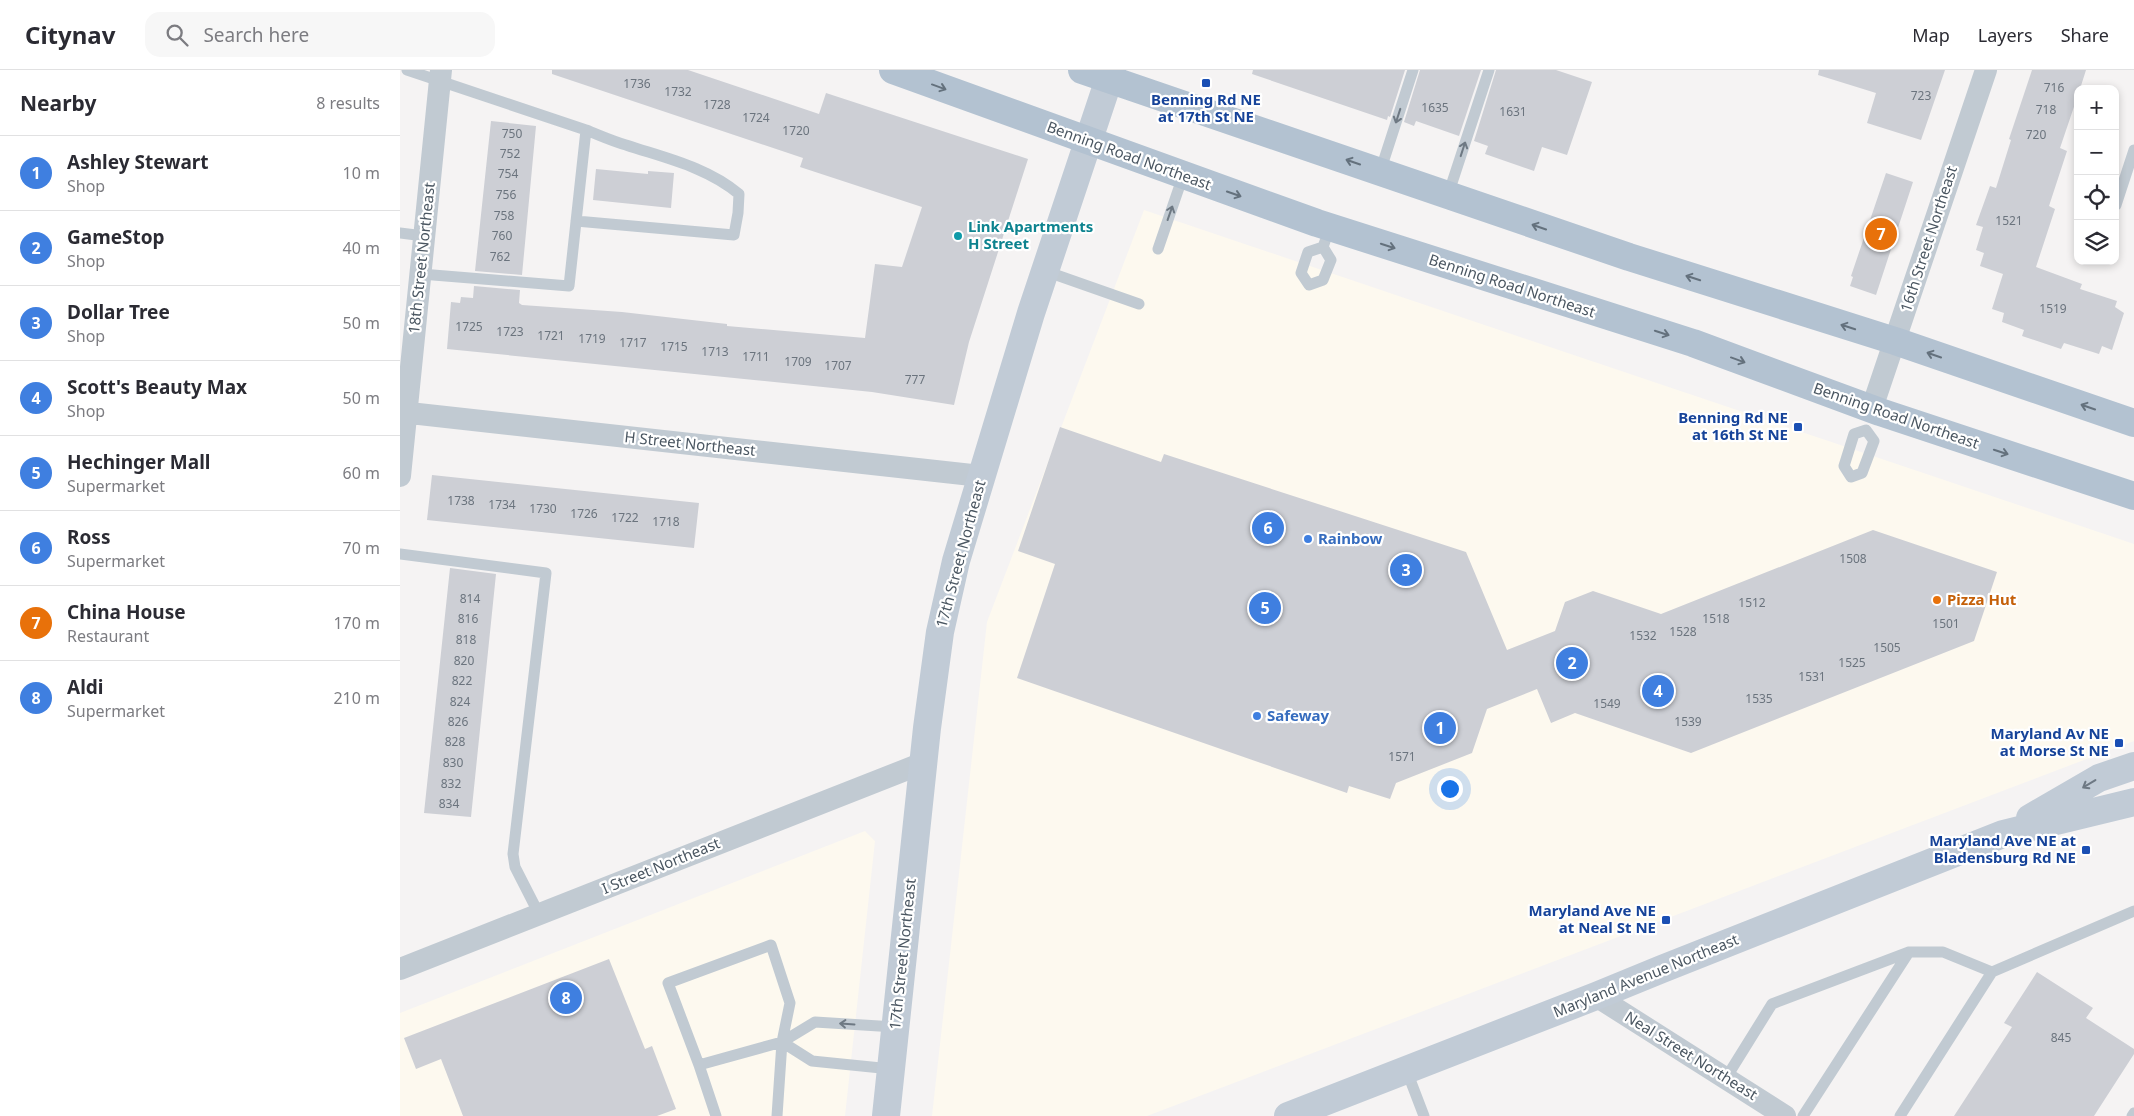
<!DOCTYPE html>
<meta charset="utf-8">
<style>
:root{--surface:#fff;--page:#f7f7f7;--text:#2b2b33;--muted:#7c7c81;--line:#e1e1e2;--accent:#7c3aed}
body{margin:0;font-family:"Noto Sans",sans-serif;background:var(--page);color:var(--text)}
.controls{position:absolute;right:15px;top:15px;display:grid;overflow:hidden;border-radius:10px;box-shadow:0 2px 8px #0003}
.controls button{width:45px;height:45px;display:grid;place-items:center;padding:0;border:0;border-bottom:1px solid var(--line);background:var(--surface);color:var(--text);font:25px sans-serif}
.you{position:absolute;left:1049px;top:718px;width:18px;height:18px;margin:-12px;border:4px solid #fff;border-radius:50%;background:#1a73e8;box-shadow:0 0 0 8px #1a73e833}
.badge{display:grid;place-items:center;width:32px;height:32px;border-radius:50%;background:var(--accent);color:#fff;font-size:16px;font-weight:700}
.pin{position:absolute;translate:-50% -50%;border:2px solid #fff;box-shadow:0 1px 5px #0006}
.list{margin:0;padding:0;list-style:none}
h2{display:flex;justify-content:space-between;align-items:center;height:65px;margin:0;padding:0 20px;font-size:21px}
h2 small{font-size:16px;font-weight:400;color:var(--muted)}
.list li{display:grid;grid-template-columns:32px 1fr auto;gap:15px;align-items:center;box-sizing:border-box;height:75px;padding:0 20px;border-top:1px solid var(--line)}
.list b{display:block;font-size:19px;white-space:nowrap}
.list p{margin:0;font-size:16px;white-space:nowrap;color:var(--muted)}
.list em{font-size:16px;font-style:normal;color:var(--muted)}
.icon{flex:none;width:28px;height:28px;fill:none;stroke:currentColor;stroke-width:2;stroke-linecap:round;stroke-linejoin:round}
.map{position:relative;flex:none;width:1734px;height:1046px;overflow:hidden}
header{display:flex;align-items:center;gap:30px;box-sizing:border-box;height:70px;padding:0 25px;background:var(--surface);border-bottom:1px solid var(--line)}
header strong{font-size:24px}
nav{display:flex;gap:28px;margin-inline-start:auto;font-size:18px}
.search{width:350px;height:45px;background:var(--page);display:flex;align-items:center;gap:12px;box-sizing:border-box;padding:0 18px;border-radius:15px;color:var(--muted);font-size:19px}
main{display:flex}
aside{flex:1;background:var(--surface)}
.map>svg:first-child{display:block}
</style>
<header>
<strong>Citynav</strong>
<div class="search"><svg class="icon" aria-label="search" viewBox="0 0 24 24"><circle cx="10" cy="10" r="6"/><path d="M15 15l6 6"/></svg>Search here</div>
<nav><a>Map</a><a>Layers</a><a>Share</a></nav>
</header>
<main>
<aside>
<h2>Nearby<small>8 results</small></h2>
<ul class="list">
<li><span class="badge" style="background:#3f7fe0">1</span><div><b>Ashley Stewart</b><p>Shop</p></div><em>10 m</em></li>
<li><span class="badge" style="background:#3f7fe0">2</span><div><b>GameStop</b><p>Shop</p></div><em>40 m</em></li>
<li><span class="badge" style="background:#3f7fe0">3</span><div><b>Dollar Tree</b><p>Shop</p></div><em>50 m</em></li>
<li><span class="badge" style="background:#3f7fe0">4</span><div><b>Scott's Beauty Max</b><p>Shop</p></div><em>50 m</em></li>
<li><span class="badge" style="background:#3f7fe0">5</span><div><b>Hechinger Mall</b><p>Supermarket</p></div><em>60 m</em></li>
<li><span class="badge" style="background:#3f7fe0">6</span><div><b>Ross</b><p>Supermarket</p></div><em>70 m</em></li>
<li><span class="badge" style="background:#e8710a">7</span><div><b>China House</b><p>Restaurant</p></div><em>170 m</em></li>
<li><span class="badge" style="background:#3f7fe0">8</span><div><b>Aldi</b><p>Supermarket</p></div><em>210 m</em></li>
</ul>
</aside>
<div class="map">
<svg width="1734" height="1046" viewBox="0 0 1734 1046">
<rect width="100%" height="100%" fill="#f5f3f3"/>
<!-- commercial -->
<path fill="#fdf9ef" d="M744,140L1734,474V671L747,1046H532L587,552Z
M465,761L475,771L445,1046H0V943Z"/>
<!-- building -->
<path fill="#cdcfd5" d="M152,0H288L419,44L426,23L628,89L569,272L554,335L472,322L47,279L51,232L60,233L61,227L73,228L74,216L120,220L119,233L122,235L222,242L327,254V256L465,268L475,194L502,197L522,137L400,97L403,88L152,4Z
M853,0H1005L990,47L988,46L987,50L852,4Z
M1020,0H1081L1059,66L1016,51L1014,56L1004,52Z
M1096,0H1156L1192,12L1167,85L1142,77L1134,101L1085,84L1088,76L1074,71Z
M1419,0H1545L1521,70L1467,53L1476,23L1418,5Z
M1632,0H1686L1680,19H1678V25L1660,78L1667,81L1649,136L1655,139L1636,197L1682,214L1680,219L1717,231L1715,237L1724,243L1712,280L1702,276L1699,284L1664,273L1661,279L1622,266L1624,260L1602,252L1604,243L1592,239L1603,204L1580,196L1584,183L1576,180L1583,157L1576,155L1590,116L1596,118L1611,70L1609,69Z
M91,51L136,56L122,205L75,201Z
M196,99L248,104V101L274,103L271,138L193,130Z
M1486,103L1513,112L1476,225L1450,216L1453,207L1451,206Z
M660,357L761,392L764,384L1066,482L1107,580L1155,561L1165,532L1193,521L1261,544L1473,460L1597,502L1574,571L1291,683L1175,643L1151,653L1137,619L1087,639L1072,683L996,713L990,729L949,716L947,723L617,608L655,494L618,481Z
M32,405L299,433L294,478L27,450Z
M50,498L96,504L71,747L24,743Z
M209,889L245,979L252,976L276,1039L257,1046H63L41,989L16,999L4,968Z
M1637,902L1693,938L1686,948L1734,979V984L1694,1046H1554L1612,957L1604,953Z"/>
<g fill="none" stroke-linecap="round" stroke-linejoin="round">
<!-- lane -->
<path stroke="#c1cad2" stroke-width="11" d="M7,0L186,60L169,216L21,204
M980,102L1013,0
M1048,125L1089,0
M1716,135L1734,80
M176,151L334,165L338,143L339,124C307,97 265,88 226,75C212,71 199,65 186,60
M0,163L24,166
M923,177L931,190L923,210L909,215L901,203L908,182L923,177L930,157
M758,179L783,106
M645,201L739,234
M1466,360L1474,371L1462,403L1451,407L1444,396L1454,364Z
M0,484L146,503L113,784L115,797L139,844
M382,972L412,991L491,999
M299,995L268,913L371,875L390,933L382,972L377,1046
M1006,999L1024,1046
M1326,1008L1372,934L1509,882H1543L1592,902L1734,841
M316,1046L299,995L382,972L415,952L495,957
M1403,1046L1509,882
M1500,1046L1592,902
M1732,1046L1734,1043"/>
<!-- street -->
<path stroke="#c1cad2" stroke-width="22" d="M1472,338L1586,0
M0,342L581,406
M0,406L41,0
M0,899L523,693
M1196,926L1385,1046"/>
<!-- secondary -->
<path stroke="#c1cbd6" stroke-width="28" d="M1630,748L1699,708L1734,696
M486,1046L527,658L540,562L556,491L631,243L712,0
M888,1046L1196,926L1262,899L1603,764L1734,732"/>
<!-- primary -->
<path stroke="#b3c2d1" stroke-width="28" d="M493,0L917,153L1293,273L1480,342L1734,426
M682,0L1229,187L1495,271L1734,353"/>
</g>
<!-- one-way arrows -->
<defs><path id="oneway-shaft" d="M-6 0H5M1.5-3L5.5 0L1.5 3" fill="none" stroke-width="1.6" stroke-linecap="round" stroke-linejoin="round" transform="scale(1.25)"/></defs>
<g stroke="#64717d">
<use href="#oneway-shaft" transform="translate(539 17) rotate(20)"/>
<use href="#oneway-shaft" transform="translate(953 92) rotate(-161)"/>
<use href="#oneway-shaft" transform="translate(834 124) rotate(19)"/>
<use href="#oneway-shaft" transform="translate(1139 157) rotate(-161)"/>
<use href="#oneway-shaft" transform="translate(988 176) rotate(18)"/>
<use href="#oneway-shaft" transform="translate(1293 208) rotate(-162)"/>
<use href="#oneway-shaft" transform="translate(1448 257) rotate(-162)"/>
<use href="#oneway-shaft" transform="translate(1262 263) rotate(18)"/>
<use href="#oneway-shaft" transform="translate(1534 285) rotate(-161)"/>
<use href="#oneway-shaft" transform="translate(1338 290) rotate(20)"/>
<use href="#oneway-shaft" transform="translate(1688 337) rotate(-161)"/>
<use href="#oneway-shaft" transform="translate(1601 382) rotate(18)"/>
</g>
<g stroke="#6e7983">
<use href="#oneway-shaft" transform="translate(998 46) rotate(108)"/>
<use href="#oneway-shaft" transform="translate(1063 79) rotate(-72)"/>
<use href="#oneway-shaft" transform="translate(770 143) rotate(-71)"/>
<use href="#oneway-shaft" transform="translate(447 954) rotate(-176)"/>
</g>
<use stroke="#6e7984" href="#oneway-shaft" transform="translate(1689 714) rotate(149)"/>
<!-- markers -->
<g fill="#1a4fb4" stroke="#fff" stroke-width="2">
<rect x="801" y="8" width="10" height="10" rx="2.5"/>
<rect x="1393" y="352" width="10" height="10" rx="2.5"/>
<rect x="1714" y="668" width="10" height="10" rx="2.5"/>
<rect x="1681" y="775" width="10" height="10" rx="2.5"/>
<rect x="1261" y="845" width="10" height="10" rx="2.5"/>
</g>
<circle fill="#0f9aa8" stroke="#fff" stroke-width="2" cx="558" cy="166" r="5"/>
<g fill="#3f7fe0" stroke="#fff" stroke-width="2">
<circle cx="908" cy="469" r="5"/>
<circle cx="857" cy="646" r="5"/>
</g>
<circle fill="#e8710a" stroke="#fff" stroke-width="2" cx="1537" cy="530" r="5"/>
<g text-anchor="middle" stroke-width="4.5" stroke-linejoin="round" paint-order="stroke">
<!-- number labels -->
<g font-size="12" fill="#6b747e">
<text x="237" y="18">1736</text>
<text x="1654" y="22">716</text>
<text x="278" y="26">1732</text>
<text x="1521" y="30">723</text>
<text x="317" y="39">1728</text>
<text x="1035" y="42">1635</text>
<text x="1646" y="44">718</text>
<text x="1113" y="46">1631</text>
<text x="356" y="52">1724</text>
<text x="396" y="65">1720</text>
<text x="112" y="68">750</text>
<text x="1636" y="69">720</text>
<text x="110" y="88">752</text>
<text x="108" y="108">754</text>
<text x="106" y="129">756</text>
<text x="104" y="150">758</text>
<text x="1609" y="155">1521</text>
<text x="102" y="170">760</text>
<text x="100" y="191">762</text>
<text x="1653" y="243">1519</text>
<text x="69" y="261">1725</text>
<text x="110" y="266">1723</text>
<text x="151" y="270">1721</text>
<text x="192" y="273">1719</text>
<text x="233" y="277">1717</text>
<text x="274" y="281">1715</text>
<text x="315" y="286">1713</text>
<text x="356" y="291">1711</text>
<text x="398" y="296">1709</text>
<text x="438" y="300">1707</text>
<text x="515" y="314">777</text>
<text x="61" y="435">1738</text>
<text x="102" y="439">1734</text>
<text x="143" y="443">1730</text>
<text x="184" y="448">1726</text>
<text x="225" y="452">1722</text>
<text x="266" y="456">1718</text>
<text x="1453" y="493">1508</text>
<text x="70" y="533">814</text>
<text x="1352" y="537">1512</text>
<text x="68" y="553">816</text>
<text x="1316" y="553">1518</text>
<text x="1546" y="558">1501</text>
<text x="1283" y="566">1528</text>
<text x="1243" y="570">1532</text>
<text x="66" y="574">818</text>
<text x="1487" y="582">1505</text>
<text x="64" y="595">820</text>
<text x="1452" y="597">1525</text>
<text x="1412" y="611">1531</text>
<text x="62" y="615">822</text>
<text x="1359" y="633">1535</text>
<text x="60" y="636">824</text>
<text x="1207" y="638">1549</text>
<text x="58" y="656">826</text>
<text x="1288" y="656">1539</text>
<text x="55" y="676">828</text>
<text x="1002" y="691">1571</text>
<text x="53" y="697">830</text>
<text x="51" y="718">832</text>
<text x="49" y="738">834</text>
<text x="1661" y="972">845</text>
</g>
<!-- transit labels -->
<g font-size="15" font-weight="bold" fill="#164399" stroke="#fff" text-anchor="end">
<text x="806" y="35" text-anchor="middle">Benning Rd NE<tspan x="806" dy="17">at 17th St NE</tspan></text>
<text x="1388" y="353">Benning Rd NE<tspan x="1388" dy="17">at 16th St NE</tspan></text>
<text x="1709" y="669">Maryland Av NE<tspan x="1709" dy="17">at Morse St NE</tspan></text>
<text x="1676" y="776">Maryland Ave NE at<tspan x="1676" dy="17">Bladensburg Rd NE</tspan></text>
<text x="1256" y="846">Maryland Ave NE<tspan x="1256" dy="17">at Neal St NE</tspan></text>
</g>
<!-- street labels -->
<g font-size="15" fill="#4a5661" stroke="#fff">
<text transform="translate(729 86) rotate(20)" y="5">Benning Road Northeast</text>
<text transform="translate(1529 169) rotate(-72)" y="5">16th Street Northeast</text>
<text transform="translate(22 188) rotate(-84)" y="5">18th Street Northeast</text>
<text transform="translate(1112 216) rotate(18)" y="5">Benning Road Northeast</text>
<text transform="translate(1496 346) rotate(19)" y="5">Benning Road Northeast</text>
<text transform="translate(290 374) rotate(6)" y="5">H Street Northeast</text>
<text transform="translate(561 484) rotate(-75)" y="5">17th Street Northeast</text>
<text transform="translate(261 796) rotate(-22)" y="5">I Street Northeast</text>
<text transform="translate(503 884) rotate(-84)" y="5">17th Street Northeast</text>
<text transform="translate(1246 906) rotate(-22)" y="5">Maryland Avenue Northeast</text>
<text transform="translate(1291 986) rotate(32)" y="5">Neal Street Northeast</text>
</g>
<!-- culture labels -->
<g font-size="15" font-weight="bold" fill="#0d838f" stroke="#fff" text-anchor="start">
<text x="568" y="162">Link Apartments<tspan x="568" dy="17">H Street</tspan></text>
</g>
<!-- shop labels -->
<g font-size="15" font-weight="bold" fill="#366cbe" stroke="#fff" text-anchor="start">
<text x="918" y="474">Rainbow</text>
<text x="867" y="651">Safeway</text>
</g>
<!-- food labels -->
<g font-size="15" font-weight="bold" fill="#c56008" stroke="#fff" text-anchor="start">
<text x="1547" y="535">Pizza Hut</text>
</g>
</g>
</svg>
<div class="controls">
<button>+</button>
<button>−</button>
<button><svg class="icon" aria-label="locate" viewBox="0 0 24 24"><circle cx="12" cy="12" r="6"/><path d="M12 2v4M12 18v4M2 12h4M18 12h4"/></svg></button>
<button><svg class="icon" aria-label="layers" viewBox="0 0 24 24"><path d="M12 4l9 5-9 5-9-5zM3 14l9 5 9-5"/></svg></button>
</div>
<div class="you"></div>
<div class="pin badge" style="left:1040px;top:658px;background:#3f7fe0">1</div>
<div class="pin badge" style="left:1172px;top:593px;background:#3f7fe0">2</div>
<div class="pin badge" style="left:1006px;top:500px;background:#3f7fe0">3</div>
<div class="pin badge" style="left:1258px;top:621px;background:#3f7fe0">4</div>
<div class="pin badge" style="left:865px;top:538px;background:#3f7fe0">5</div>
<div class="pin badge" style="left:868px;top:458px;background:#3f7fe0">6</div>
<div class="pin badge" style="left:1481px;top:164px;background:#e8710a">7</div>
<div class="pin badge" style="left:166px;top:928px;background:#3f7fe0">8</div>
</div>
</main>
